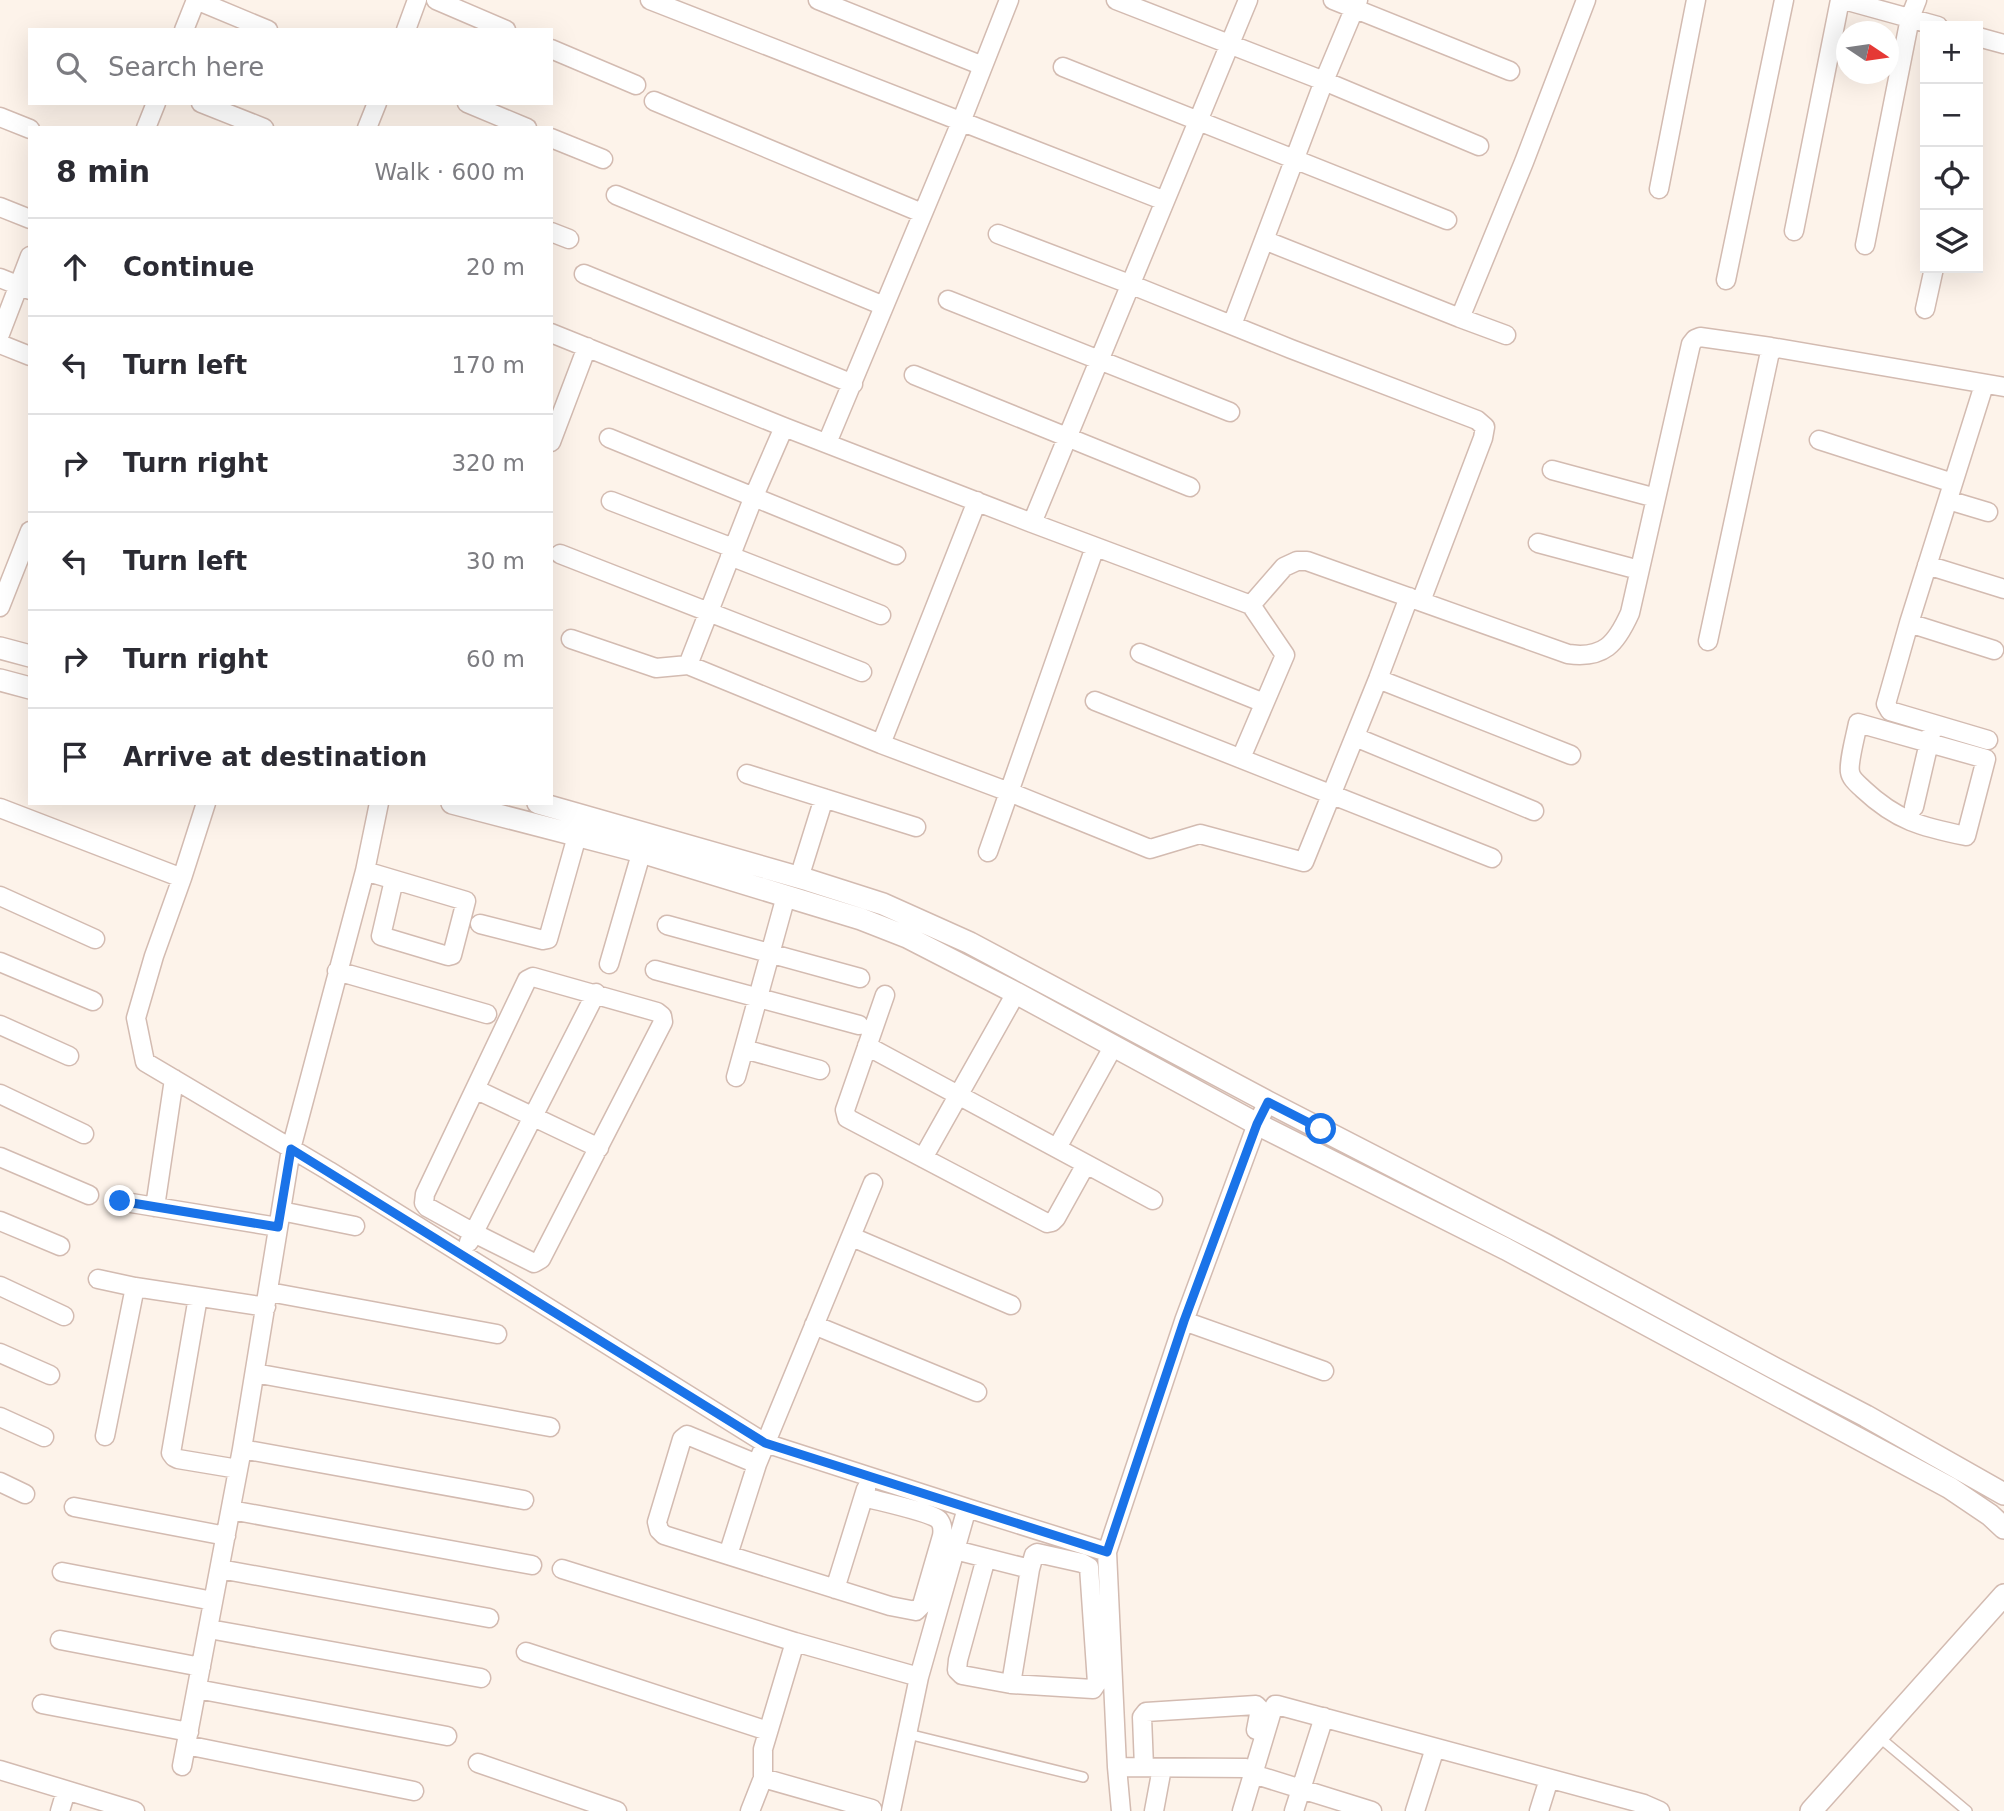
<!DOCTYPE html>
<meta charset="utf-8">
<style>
:root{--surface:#fff;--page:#f2f2f3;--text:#2b2b33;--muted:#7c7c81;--line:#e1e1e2}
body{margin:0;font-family:"DejaVu Sans",sans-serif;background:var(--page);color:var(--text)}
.controls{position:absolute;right:21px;top:21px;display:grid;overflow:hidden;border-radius:0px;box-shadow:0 7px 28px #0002}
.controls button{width:63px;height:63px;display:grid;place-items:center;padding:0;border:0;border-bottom:2px solid var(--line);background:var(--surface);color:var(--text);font:35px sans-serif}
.compass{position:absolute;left:1836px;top:21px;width:63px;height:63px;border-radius:50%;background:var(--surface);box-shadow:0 7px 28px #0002;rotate:103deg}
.stop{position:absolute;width:21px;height:21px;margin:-16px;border:5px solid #1a73e8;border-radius:50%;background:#fff}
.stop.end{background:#1a73e8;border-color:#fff;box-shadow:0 2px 7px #0008}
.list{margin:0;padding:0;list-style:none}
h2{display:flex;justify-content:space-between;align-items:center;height:91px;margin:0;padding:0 28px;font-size:30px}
h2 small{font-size:23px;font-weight:400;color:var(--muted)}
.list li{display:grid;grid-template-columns:46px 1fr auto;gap:21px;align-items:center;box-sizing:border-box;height:98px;padding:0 28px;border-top:2px solid var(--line)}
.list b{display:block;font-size:26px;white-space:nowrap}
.list em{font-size:23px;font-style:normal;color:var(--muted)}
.icon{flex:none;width:38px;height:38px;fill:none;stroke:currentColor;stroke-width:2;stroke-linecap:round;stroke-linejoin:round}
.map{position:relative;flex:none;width:2004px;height:1811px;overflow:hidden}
.search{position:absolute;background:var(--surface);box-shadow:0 7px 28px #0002;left:28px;top:28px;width:525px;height:77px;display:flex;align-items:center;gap:18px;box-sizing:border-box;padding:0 24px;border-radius:0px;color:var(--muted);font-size:26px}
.panel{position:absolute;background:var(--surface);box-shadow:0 7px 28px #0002;left:28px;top:126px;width:525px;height:679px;border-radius:0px}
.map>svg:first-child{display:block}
</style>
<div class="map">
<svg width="2004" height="1811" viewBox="0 0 2004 1811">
<rect width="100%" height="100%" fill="#fdf3ea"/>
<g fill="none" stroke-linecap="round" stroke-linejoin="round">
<!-- service casing -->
<g stroke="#d3bbb1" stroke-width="12">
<path id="service" d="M908,1734L1083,1777
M1879,1737L1967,1811"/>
</g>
<!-- minor casing -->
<g stroke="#d3bbb1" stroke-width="21">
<path id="minor" d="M196,0L268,30
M436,0L506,30
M650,0L1165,201
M818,0L983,66
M1116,0L1324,81L1479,146
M1248,0L1032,523L1251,605L1284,567L1297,561H1307L1568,654C1604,659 1616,644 1630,613L1691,344L1695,339L1700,337L1771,347L2004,387
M1333,0L1510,71
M1844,0L1938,26
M184,30L196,0
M406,30L417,0
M1978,37L2004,44
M551,49L636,85
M1063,67L1447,220
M654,101L922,213
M201,103L264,128
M467,103L527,128
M0,117L30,129
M146,128L156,103
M367,128L377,103
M551,138L603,159
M1659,189L1696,0
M616,195L884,306
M0,207L30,219
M1794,231L1840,0
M551,232L569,239
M998,234L1132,285L1291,349L1477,420L1485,427L1483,438L1421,601
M1264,240L1460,318L1524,162L1586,0
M1865,245L1910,18L1917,0
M584,274L853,384
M0,278L30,290
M1726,280L1784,0
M948,300L1230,412
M1925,309L1934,268
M1460,318L1506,335
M1232,325L1324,81L1358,0
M551,333L784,427L1032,523
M0,334L30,256
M0,344L30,356
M914,375L1190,487
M1984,385L1909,623L1886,704L1890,711L1988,740
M609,438L896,555
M1819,440L1953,483
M551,442L587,347
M827,443L961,122L1009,0
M1552,470L1656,498
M1948,500L1988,512
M611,501L733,548
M977,501L881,744L1009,792L1150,849L1200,834L1304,862L1378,679L1409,597
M1538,543L1639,570
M560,554L862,672
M730,556L881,615
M1927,565L2004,589
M0,607L30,531
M1909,623L1994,650
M571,639L656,668L688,665L881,744
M1708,641L1771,347
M1140,653L1264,703
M688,665L754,496L784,427
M1378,679L1571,755
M1095,701L1492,858
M1858,723L1986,759L1966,836C1922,827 1897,821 1863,789C1858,784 1851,779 1850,772C1848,763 1856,734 1858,723Z
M1355,737L1534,811
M1241,758L1285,655L1251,605
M747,774L916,827
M1914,807L1931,734
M0,808L182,878L154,956L136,1018L145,1062L329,1171L765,1443L967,1508
M988,852L1095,547
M365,871L466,901L452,955L448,956L381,936L394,880
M182,878L206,803
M799,878L824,798
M0,896L95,939
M480,924L543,940L548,939L577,836
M667,925L860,978
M0,962L93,1001
M609,964L645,840
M655,970L859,1025
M337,971L487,1014
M533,977L657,1012L662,1016L663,1022L541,1259L534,1263L474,1233L427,1207L424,1203L425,1194L527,980Z
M885,995L845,1110L847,1118L1047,1223L1052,1222L1056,1218L1086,1164
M0,1025L69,1056
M867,1046L1153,1200
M744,1049L820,1070
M736,1077L786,896
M475,1089L599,1148
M0,1094L84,1134
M1057,1148L1113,1047
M0,1157L89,1195
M923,1158L1016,993
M119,1201L278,1227
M155,1207L174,1079
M281,1211L355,1226
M0,1221L60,1246
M852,1237L1011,1305
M469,1242L596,993
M98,1279L135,1287
M0,1286L64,1316
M269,1292L497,1334
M198,1297L171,1453L174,1457L178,1459L238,1469
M1184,1321L1324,1371
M814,1325L977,1392
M0,1353L50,1375
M255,1373L550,1427
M0,1417L44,1437
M105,1436L135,1287L266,1307
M242,1449L524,1500
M0,1482L25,1494
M864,1497C878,1501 931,1512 939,1520C943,1525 943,1530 942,1536L922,1605L916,1611L890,1606L664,1535L659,1530L657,1522L682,1439L687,1435L757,1464L873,1183
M74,1507L226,1536
M231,1510L532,1565
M955,1550L1030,1569L1011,1684
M728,1555L757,1464
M986,1558L958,1660L957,1670L962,1675L1011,1684L1093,1689L1097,1683L1089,1567L1082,1563L1037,1553L1034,1555L1030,1569
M220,1569L489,1618
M562,1569L795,1642L919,1677
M62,1572L213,1601
M835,1589L866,1489
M209,1629L481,1678
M60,1640L201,1667
M526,1652L768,1731
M197,1689L447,1736
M42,1704L189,1732
M186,1745L414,1791
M478,1763L617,1811
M182,1766L242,1449L291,1149L365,871L379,803
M1117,1767L1246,1768
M1144,1767L1142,1717L1146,1712L1256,1705L1260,1709L1256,1730
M0,1770L135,1811
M1253,1774L1372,1811
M763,1778V1749L795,1642
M60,1811L66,1791
M750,1811L763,1778L872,1809
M891,1811L919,1677L967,1508L1107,1552
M1121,1811L1117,1767L1107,1552L1184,1321L1257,1124L1268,1102
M1154,1811L1162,1768
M1242,1811L1272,1711L1275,1705H1277L1644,1804L1660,1811
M1294,1811L1324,1717
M1415,1811L1435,1748
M1539,1811L1549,1779"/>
</g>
<!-- tertiary casing -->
<g stroke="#d3bbb1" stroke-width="24">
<path id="tertiary" d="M0,648L30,656
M0,680L30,688
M452,803L641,852L861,919L907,937L1016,993L1257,1124L1506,1249L1950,1488L1990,1515L2004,1528
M538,803L808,880L883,904L970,943L1268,1102L1546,1245L1774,1368L1866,1416L2004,1494
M1811,1811L2004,1595"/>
</g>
<!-- service -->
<use href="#service" stroke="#fff" stroke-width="9"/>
<!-- minor -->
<use href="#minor" stroke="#fff" stroke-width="18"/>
<!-- tertiary -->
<use href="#tertiary" stroke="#fff" stroke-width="21"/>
</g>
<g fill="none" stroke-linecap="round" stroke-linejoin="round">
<!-- route -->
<path stroke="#1a73e8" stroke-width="9" d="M120,1201L278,1227L291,1149L765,1443L1107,1552L1184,1321L1257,1124L1268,1102L1321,1129"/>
</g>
</svg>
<div class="controls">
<button>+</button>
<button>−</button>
<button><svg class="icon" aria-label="locate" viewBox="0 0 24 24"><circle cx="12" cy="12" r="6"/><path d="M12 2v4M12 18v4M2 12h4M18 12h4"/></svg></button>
<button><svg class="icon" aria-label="layers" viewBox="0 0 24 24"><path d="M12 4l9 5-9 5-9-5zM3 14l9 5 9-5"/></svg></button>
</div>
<svg class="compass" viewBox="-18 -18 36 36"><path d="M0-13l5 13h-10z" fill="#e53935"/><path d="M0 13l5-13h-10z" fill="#7c7c81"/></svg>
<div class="stop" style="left:1321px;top:1129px"></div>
<div class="stop end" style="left:120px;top:1201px"></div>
<div class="search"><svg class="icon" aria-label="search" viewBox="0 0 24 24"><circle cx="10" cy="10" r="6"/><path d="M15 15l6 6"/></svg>Search here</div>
<section class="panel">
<h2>8 min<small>Walk · 600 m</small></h2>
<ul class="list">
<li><svg class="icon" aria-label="ahead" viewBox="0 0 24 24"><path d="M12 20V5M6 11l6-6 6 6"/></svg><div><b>Continue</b></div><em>20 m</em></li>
<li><svg class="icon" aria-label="left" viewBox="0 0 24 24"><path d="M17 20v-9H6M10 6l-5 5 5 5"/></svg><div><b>Turn left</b></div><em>170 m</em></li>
<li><svg class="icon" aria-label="right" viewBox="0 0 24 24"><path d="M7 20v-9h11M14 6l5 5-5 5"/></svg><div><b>Turn right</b></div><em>320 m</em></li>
<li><svg class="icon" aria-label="left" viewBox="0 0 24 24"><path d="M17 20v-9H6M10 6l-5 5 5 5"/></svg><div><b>Turn left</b></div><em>30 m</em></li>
<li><svg class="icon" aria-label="right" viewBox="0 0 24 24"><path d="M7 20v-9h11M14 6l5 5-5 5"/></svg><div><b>Turn right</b></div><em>60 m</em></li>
<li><svg class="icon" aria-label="arrive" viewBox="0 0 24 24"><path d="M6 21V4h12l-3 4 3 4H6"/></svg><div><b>Arrive at destination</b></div></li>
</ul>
</section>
</div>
